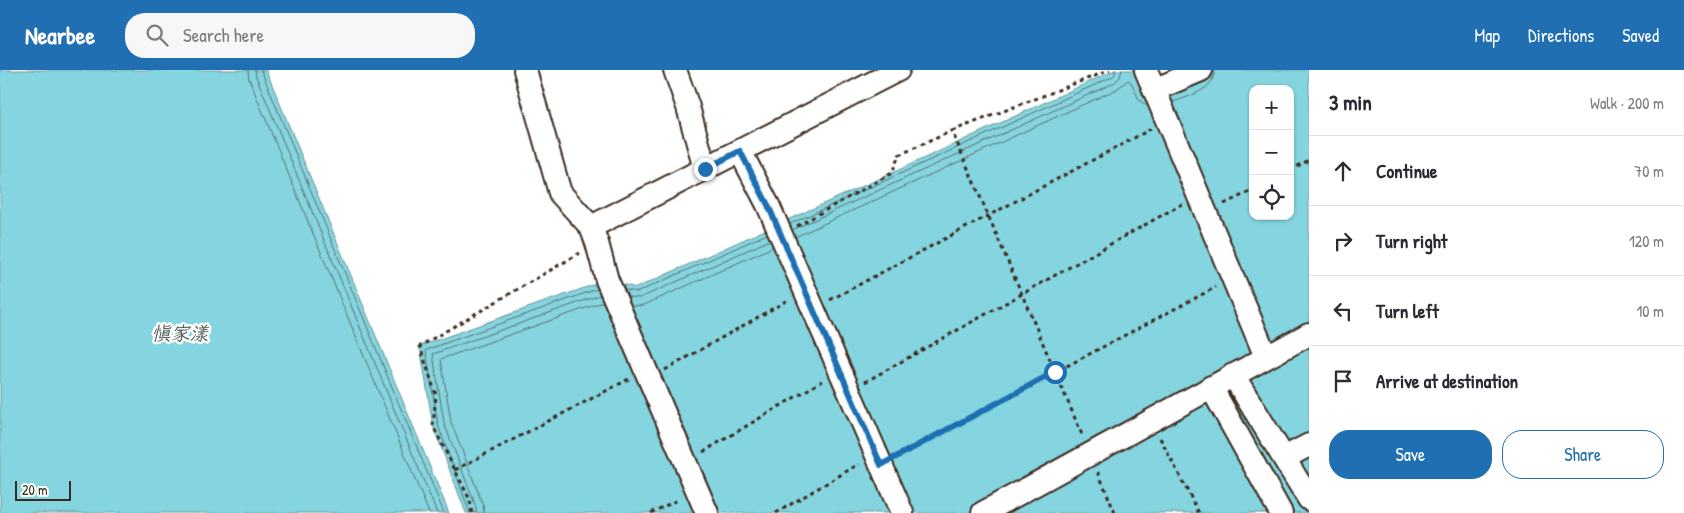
<!DOCTYPE html>
<meta charset="utf-8">
<style>
:root{--surface:#fff;--page:#f7f7f7;--text:#2b2b33;--muted:#7c7c81;--line:#e1e1e2;--accent:#1f6fb2}
body{margin:0;font-family:"Patrick Hand","LXGW WenKai TC",sans-serif;background:var(--page);color:var(--text)}
.controls{position:absolute;right:15px;top:15px;display:grid;overflow:hidden;border-radius:10px;box-shadow:0 1px 4px #0004}
.controls button{width:45px;height:45px;display:grid;place-items:center;padding:0;border:0;border-bottom:1px solid var(--line);background:var(--surface);color:var(--text);font:25px sans-serif}
.scale{position:absolute;left:15px;bottom:12px;width:56px;box-sizing:border-box;padding-left:5px;border:2px solid #3b2a1e;border-top:0;font-size:14px;line-height:18px;white-space:nowrap;color:#3b2a1e;-webkit-text-stroke:4px #fff;paint-order:stroke}
.stop{position:absolute;width:15px;height:15px;margin:-11px;border:4px solid #1f6fb2;border-radius:50%;background:#fff}
.stop.end{background:#1f6fb2;border-color:#fff;box-shadow:0 1px 5px #0008}
.list{margin:0;padding:0;list-style:none}
h2{display:flex;justify-content:space-between;align-items:center;height:65px;margin:0;padding:0 20px;font-size:21px}
h2 small{font-size:16px;font-weight:400;color:var(--muted)}
.list li{display:grid;grid-template-columns:32px 1fr auto;gap:15px;align-items:center;box-sizing:border-box;height:70px;padding:0 20px;border-top:1px solid var(--line)}
.list b{display:block;font-size:19px;white-space:nowrap}
.list em{font-size:16px;font-style:normal;color:var(--muted)}
.actions{display:flex;gap:10px;padding:15px 20px}
.actions a{flex:1;padding:11px 0;border:1px solid var(--accent);border-radius:20px;text-align:center;font-size:18px;color:var(--accent)}
.actions .main{background:var(--accent);color:#fff}
.icon{flex:none;width:28px;height:28px;fill:none;stroke:currentColor;stroke-width:2;stroke-linecap:round;stroke-linejoin:round}
.map{position:relative;flex:none;width:1309px;height:443px;overflow:hidden}
header{display:flex;align-items:center;gap:30px;box-sizing:border-box;height:70px;padding:0 25px;background:var(--accent);color:#fff}
header strong{font-size:24px}
nav{display:flex;gap:28px;margin-inline-start:auto;font-size:18px}
.search{width:350px;height:45px;background:var(--page);display:flex;align-items:center;gap:12px;box-sizing:border-box;padding:0 18px;border-radius:20px;color:var(--muted);font-size:19px}
main{display:flex}
aside{flex:1;background:var(--surface)}
.map>svg:first-child{display:block}
</style>
<header>
<strong>Nearbee</strong>
<div class="search"><svg class="icon" aria-label="search" viewBox="0 0 24 24"><circle cx="10" cy="10" r="6"/><path d="M15 15l6 6"/></svg>Search here</div>
<nav><a>Map</a><a>Directions</a><a>Saved</a></nav>
</header>
<main>
<div class="map">
<svg width="1309" height="443" viewBox="0 0 1309 443">
<rect width="100%" height="100%" fill="#fff"/>
<filter id="ink" filterUnits="userSpaceOnUse"><feTurbulence type="fractalNoise" baseFrequency=".02" numOctaves="2"/><feDisplacementMap in="SourceGraphic" scale="10" xChannelSelector="R" yChannelSelector="G"/><feConvolveMatrix kernelMatrix="1 2 1 2 8 2 1 2 1" color-interpolation-filters="sRGB"/></filter>
<g filter="url(#ink)">
<!-- water -->
<path fill="#85d5e0" stroke="#679192" fill-rule="evenodd" d="M0,0H266L449,443H0Z
M1115,0H1146L1155,20L1201,0H1309V443H466L433,356L420,276L607,210L636,218L892,103ZM1253,19H1290V146H1253Z"/>
<g fill="none" stroke-linecap="round" stroke-linejoin="round">
<!-- shore -->
<path stroke="#596e6c" stroke-width="1" d="M248,0L249,9L429,443
M255,0L256,6L437,443
M261,0L444,443
M1173,32C1189,26 1214,21 1215,0
M790,154L1112,7L1115,4V0
M792,160L1114,13L1120,7L1122,0
M795,167L1117,19L1128,10L1131,12L1139,30L1148,37
M625,220L638,222L767,164
M628,227L640,228L770,170
M632,236L644,235L773,177
M470,443L438,355L426,280L597,219
M476,443V437L444,353L433,284L600,225
M484,443L483,435L451,352L441,289L603,232"/>
<!-- minor casing -->
<g stroke="#3b2a1e" stroke-width="26">
<path id="minor" d="M525,0L560,123L591,157
M675,0L688,37L705,99
M1146,0L1266,287
M1154,20L1201,0
M740,81L768,135L902,443
M1233,305L1309,429
M1211,317L1281,443
M1284,388L1309,375
M707,443L607,210L597,173L591,157L898,0
M983,443L1309,264"/>
</g>
<!-- path -->
<path stroke="#3b2a1e" stroke-width="3" stroke-dasharray="4 4" stroke-linecap="butt" d="M952,61L1110,0
M1290,100L1309,90
M1224,134L1253,120
M797,156L892,103L899,85L952,61L1083,367
M830,230L1151,59
M665,300L788,230
M865,312L1182,134
M1160,368L1199,443
M703,382L822,311
M897,386L1216,217
M455,400L629,309
M1098,402L1115,443
M472,443L470,430L433,356L436,325L420,276L580,183
M651,443L679,429
M776,443L859,394"/>
<!-- minor -->
<use href="#minor" stroke="#fff" stroke-width="22"/>
</g>
</g>
<g fill="none" stroke-linecap="round" stroke-linejoin="round" filter="url(#ink)">
<!-- route -->
<path stroke="#1f6fb2" stroke-width="6" d="M705,99L740,81L768,135L881,395L1055,302"/>
</g>
<g text-anchor="middle" stroke-width="5" stroke-linejoin="round" paint-order="stroke">
<!-- water labels -->
<g font-size="19" font-style="italic" fill="#515d58" stroke="#fff">
<text x="180" y="270">慎家漾</text>
</g>
</g>
</svg>
<div class="controls">
<button>+</button>
<button>−</button>
<button><svg class="icon" aria-label="locate" viewBox="0 0 24 24"><circle cx="12" cy="12" r="6"/><path d="M12 2v4M12 18v4M2 12h4M18 12h4"/></svg></button>
</div>
<div class="scale">20 m</div>
<div class="stop" style="left:1055px;top:302px"></div>
<div class="stop end" style="left:705px;top:99px"></div>
</div>
<aside>
<h2>3 min<small>Walk · 200 m</small></h2>
<ul class="list">
<li><svg class="icon" aria-label="ahead" viewBox="0 0 24 24"><path d="M12 20V5M6 11l6-6 6 6"/></svg><div><b>Continue</b></div><em>70 m</em></li>
<li><svg class="icon" aria-label="right" viewBox="0 0 24 24"><path d="M7 20v-9h11M14 6l5 5-5 5"/></svg><div><b>Turn right</b></div><em>120 m</em></li>
<li><svg class="icon" aria-label="left" viewBox="0 0 24 24"><path d="M17 20v-9H6M10 6l-5 5 5 5"/></svg><div><b>Turn left</b></div><em>10 m</em></li>
<li><svg class="icon" aria-label="arrive" viewBox="0 0 24 24"><path d="M6 21V4h12l-3 4 3 4H6"/></svg><div><b>Arrive at destination</b></div></li>
</ul>
<div class="actions"><a class="main">Save</a><a>Share</a></div>
</aside>
</main>
